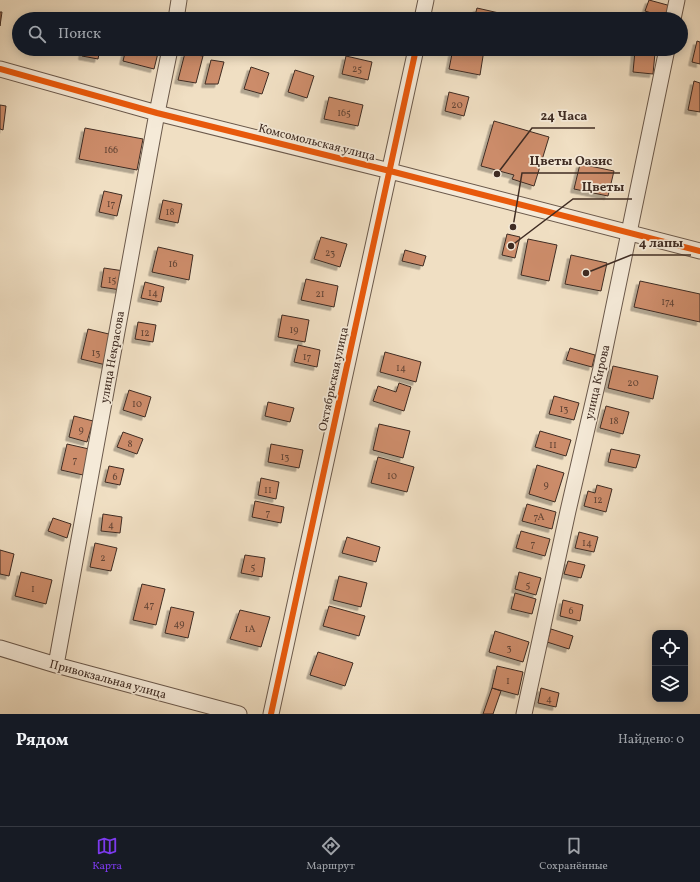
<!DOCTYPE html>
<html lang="ru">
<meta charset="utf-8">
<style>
:root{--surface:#171b24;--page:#242831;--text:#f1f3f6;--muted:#9ea1a6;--line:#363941;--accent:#7c3aed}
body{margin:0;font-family:Vollkorn,serif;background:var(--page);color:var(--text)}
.controls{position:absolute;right:12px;bottom:12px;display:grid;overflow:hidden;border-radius:8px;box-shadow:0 2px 10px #0003}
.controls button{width:36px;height:36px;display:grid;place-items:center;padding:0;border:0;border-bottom:1px solid var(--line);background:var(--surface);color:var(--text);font:20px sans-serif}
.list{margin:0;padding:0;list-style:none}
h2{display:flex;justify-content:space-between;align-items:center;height:52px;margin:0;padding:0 16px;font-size:17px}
h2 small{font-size:13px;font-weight:400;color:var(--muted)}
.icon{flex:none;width:22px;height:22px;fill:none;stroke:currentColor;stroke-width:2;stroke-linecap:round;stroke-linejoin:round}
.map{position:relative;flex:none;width:700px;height:714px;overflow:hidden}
.search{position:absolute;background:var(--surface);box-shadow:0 2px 10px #0003;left:12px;right:12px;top:12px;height:44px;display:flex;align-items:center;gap:10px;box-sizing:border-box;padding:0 14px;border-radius:22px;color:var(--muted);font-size:15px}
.sheet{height:112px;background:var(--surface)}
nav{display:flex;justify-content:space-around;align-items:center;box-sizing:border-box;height:56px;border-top:1px solid var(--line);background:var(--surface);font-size:11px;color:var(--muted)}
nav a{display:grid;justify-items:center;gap:2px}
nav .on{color:var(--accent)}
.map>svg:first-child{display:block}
</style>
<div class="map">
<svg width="700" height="714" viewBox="0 0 700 714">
<defs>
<filter id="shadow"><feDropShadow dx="-3.5" dy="3.5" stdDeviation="0" flood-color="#0004"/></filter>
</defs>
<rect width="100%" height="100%" fill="#f0dfc3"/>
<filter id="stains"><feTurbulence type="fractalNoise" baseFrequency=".005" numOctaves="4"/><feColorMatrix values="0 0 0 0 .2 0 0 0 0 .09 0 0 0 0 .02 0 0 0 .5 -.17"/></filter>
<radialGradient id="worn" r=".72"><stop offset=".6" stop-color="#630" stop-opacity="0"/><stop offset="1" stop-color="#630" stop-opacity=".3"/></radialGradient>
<!-- building -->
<path fill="#cc8c6a" stroke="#3f2c23" filter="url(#shadow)" d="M649,0L671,6L667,18L645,11Z
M477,8L499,13L498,19H474Z
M0,12H2L0,26Z
M376,13L396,18L395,19H375Z
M697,41L700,42V64L692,62Z
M83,49H100L98,59L82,56Z
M126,49H159L154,69L123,61Z
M453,49H477L484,50L480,75L449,69Z
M635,51L655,53L653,74L633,72Z
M185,53L203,56L196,83L178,80Z
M346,56L372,62L368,80L342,74Z
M211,60L224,62L218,84H205Z
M251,67L269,73L262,94L244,89Z
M295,70L314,76L307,98L288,92Z
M694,81L700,83V112L688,110Z
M449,92L469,97L464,116L445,111Z
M329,97L363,105L358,126L324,119Z
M0,105L6,106L3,130L0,129Z
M494,121L549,137L534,186L512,179L514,175L481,166Z
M85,128L143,139L137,170L79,159Z
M580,164L614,171L608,196L574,189Z
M104,191L122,195L117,216L99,212Z
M163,200L182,204L178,223L159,219Z
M507,234L520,237L515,258L502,255Z
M321,237L347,244L340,267L314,259Z
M528,239L557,245L549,281L521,275Z
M158,247L193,255L189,280L152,272Z
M405,250L426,256L423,266L402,261Z
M571,255L607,263L601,291L565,284Z
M104,268L124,271L121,290L101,287Z
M306,279L338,286L334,307L301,300Z
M640,281L700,294V322L634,307Z
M145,282L164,287L161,302L141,298Z
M282,315L309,320L305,342L278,337Z
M138,322L156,325L153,342L135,339Z
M88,329L113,335L106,365L81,359Z
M298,345L320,350L317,367L294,362Z
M570,348L595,355L592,367L566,360Z
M385,352L421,362L416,382L380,372Z
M613,366L658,376L653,399L608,388Z
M399,383L411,387L404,411L373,401L378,386L396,392Z
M129,390L151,397L145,417L123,410Z
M554,396L579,403L574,420L549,414Z
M268,402L294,408L290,422L265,416Z
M606,406L629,412L623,434L600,428Z
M74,416L93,421L87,442L69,437Z
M379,424L410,431L403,458L373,450Z
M540,431L571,440L566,456L535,447Z
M123,432L143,439L137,454L117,447Z
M67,444L89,449L83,475L61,470Z
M271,444L303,450L299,468L268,462Z
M611,449L640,455L636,468L608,462Z
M378,457L414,467L407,492L371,483Z
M537,465L564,473L555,502L529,494Z
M109,466L124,469L120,485L105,482Z
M261,478L279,482L276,499L258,495Z
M597,485L612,489L606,512L584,506L588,491L595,493Z
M255,501L284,507L281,523L252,517Z
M527,504L556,512L552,529L522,521Z
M103,514L122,517L120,533L101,531Z
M53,518L71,524L67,538L48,531Z
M521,531L550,539L545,556L516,548Z
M579,532L598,537L594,552L575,548Z
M347,537L380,547L376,562L342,553Z
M95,543L117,548L111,571L90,567Z
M0,550L14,554L9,576L0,574Z
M245,555L265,558L262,577L241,573Z
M568,561L585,565L581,578L564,574Z
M21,572L52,580L46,604L15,596Z
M519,572L541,578L536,595L515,589Z
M339,576L367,583L361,607L333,600Z
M142,584L165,589L156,625L133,620Z
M515,593L536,599L532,614L511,609Z
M563,600L583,605L580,621L560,616Z
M329,606L365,616L359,636L323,626Z
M171,607L194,612L188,638L165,633Z
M240,610L270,617L261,647L230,639Z
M551,629L573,636L569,649L547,642Z
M495,631L529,642L523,662L489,652Z
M318,652L353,663L345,686L310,675Z
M497,666L523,672L518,695L492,688Z
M492,688L501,691L493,714H483Z
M541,688L559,693L556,707L538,703Z"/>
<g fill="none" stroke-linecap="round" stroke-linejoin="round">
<!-- minor casing -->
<g stroke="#6b594b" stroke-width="17">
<path id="minor" d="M176,19L179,0
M422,19L426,0
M673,19L677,0
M0,69L157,113L390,171L700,251
M0,648L56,665L239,714
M56,665L157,113L170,49
M271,714L416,49
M524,714L568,511L601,368L667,49"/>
</g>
<!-- minor -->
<use href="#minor" stroke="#f5ead8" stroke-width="15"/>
<!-- cycleway casing -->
<g stroke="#f5ead8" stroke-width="8">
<path id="cycleway" d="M0,69L157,113L390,171L700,251
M271,714L416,49"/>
</g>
<!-- cycleway -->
<use href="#cycleway" stroke="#e8590c" stroke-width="6"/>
</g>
<g text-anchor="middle" stroke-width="3.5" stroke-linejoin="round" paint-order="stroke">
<!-- number labels -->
<g font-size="10" fill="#624435">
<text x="357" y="72">25</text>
<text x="457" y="108">20</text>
<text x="344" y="116">165</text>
<text x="111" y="153">166</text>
<text x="111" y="207">17</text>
<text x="170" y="215">18</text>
<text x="330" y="256">23</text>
<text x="173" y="267">16</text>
<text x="112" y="283">15</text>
<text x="153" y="296">14</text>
<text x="320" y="297">21</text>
<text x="668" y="305">174</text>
<text x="294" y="333">19</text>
<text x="145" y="336">12</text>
<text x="96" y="356">13</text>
<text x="307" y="360">17</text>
<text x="401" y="371">14</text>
<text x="633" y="386">20</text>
<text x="137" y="407">10</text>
<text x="564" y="412">13</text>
<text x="614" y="424">18</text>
<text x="81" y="433">9</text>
<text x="130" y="447">8</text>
<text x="553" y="448">11</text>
<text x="285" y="460">13</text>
<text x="75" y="463">7</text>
<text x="392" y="479">10</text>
<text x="115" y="480">6</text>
<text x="546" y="488">9</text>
<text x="268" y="493">11</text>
<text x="598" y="503">12</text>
<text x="268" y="516">7</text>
<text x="539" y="520">7А</text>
<text x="111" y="528">4</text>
<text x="587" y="546">14</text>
<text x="533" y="547">7</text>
<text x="103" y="561">2</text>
<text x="253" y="570">5</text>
<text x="528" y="588">5</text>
<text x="33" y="592">1</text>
<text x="149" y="608">47</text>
<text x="571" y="614">6</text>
<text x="179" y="627">49</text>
<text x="250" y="632">1А</text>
<text x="509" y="651">3</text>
<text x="508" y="684">1</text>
<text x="549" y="702">4</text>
</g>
<!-- street labels -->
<g font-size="12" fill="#3f2c23" stroke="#f5ead8">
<text transform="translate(317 142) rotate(14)" y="4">Комсомольская улица</text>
<text transform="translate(112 357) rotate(-80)" y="4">улица Некрасова</text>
<text transform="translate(333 379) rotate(-78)" y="4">Октябрьская улица</text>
<text transform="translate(597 382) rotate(-77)" y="4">улица Кирова</text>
<text transform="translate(108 679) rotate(15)" y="4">Привокзальная улица</text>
</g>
</g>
<!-- callouts -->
<path fill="none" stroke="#3f2c23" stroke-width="1.5" d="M497 174L532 128H595M513 227L522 173H620M511 246L573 199H632M586 273L631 255H691"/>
<g fill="#3f2c23" stroke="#f5ead8" stroke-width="1.5">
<circle cx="497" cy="174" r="4"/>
<circle cx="513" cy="227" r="4"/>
<circle cx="511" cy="246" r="4"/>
<circle cx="586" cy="273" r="4"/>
</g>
<g font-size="13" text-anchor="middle" font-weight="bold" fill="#3f2c23" stroke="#f5ead8" stroke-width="3.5" stroke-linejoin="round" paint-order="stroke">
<text x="564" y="120">24 Часа</text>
<text x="571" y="165">Цветы Оазис</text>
<text x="603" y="191">Цветы</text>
<text x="661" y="247">4 лапы</text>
</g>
<rect width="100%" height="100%" filter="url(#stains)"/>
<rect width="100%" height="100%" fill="url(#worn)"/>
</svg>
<div class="controls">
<button><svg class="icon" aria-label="locate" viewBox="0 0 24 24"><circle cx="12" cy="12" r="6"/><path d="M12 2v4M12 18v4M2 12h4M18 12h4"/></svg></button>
<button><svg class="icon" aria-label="layers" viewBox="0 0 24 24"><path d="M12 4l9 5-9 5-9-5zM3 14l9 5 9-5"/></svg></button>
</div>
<div class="search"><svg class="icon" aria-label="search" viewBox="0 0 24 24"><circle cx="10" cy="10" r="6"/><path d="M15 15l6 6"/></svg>Поиск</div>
</div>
<section class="sheet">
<h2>Рядом<small>Найдено: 0</small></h2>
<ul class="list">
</ul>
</section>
<nav>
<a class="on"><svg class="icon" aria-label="map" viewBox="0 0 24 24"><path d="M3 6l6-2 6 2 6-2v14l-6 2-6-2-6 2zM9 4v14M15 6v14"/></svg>Карта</a>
<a><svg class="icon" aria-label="directions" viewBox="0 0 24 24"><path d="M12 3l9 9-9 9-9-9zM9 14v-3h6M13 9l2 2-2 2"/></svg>Маршрут</a>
<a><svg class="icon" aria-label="saved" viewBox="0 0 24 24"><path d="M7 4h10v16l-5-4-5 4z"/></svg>Сохранённые</a>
</nav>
